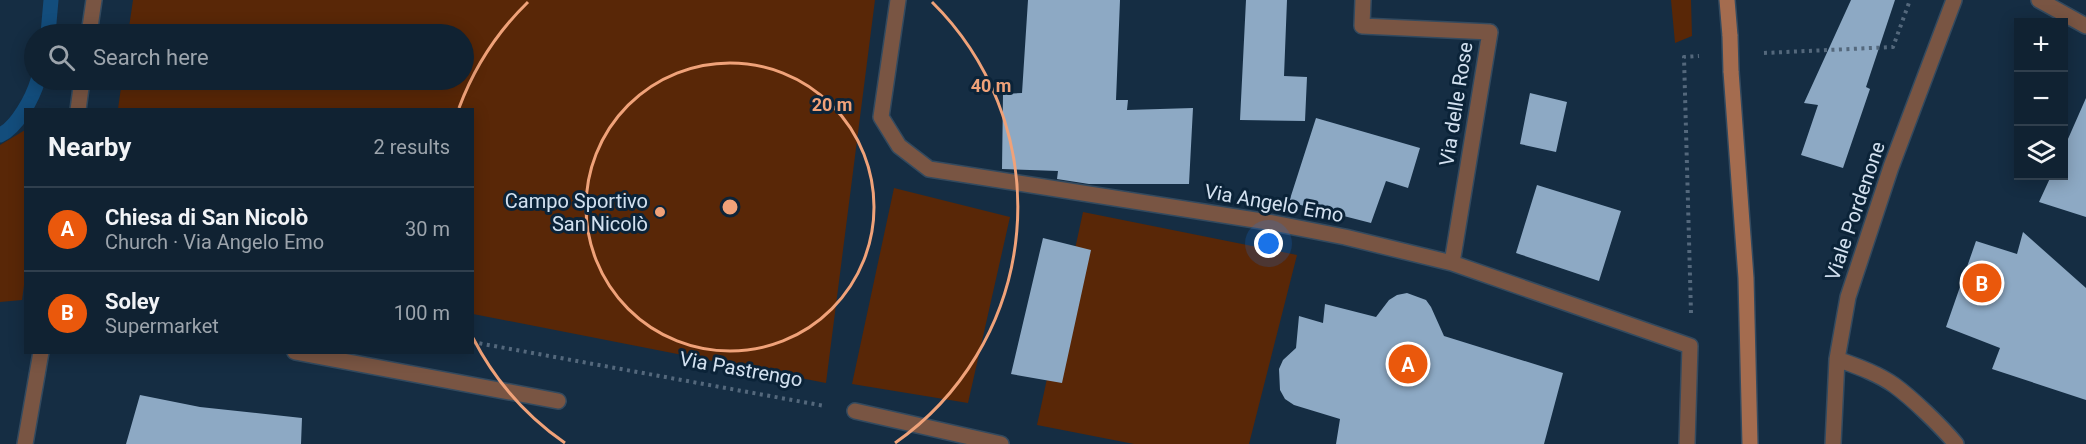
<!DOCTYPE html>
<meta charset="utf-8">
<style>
:root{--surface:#102232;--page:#1e2f3e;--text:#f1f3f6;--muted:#9ca4ac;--line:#303f4d;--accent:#ea580c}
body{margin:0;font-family:Roboto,sans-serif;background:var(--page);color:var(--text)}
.controls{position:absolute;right:18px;top:18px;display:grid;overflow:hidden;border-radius:0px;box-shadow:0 3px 15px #0003}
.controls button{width:54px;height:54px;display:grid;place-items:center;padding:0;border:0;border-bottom:2px solid var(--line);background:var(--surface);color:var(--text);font:30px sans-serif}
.you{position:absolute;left:1269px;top:244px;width:21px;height:21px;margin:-15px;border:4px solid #fff;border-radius:50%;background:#1a73e8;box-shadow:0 0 0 9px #1a73e833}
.badge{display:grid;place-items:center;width:39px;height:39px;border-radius:50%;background:var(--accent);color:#fff;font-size:20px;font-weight:700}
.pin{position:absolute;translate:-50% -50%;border:3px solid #fff;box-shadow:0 2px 6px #0006}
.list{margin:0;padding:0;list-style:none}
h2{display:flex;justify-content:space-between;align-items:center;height:78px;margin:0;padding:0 24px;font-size:26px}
h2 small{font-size:20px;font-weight:400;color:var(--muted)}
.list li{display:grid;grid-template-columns:39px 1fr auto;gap:18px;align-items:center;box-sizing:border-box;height:84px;padding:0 24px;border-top:2px solid var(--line)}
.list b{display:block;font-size:22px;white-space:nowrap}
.list p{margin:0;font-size:20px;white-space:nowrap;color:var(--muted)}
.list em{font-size:20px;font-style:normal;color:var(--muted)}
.icon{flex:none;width:33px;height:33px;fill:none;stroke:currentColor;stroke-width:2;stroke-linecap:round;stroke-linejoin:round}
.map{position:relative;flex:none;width:2086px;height:444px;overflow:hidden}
.search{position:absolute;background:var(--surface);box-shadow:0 3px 15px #0003;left:24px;top:24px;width:450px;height:66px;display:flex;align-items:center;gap:15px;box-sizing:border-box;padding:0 21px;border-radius:33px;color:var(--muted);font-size:22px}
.panel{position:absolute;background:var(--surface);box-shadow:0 3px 15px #0003;left:24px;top:108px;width:450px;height:246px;border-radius:0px}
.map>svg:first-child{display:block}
</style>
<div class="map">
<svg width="2086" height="444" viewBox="0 0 2086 444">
<rect width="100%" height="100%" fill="#152d43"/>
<!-- green -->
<path fill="#592707" d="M133,0H875L826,383L473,314L472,110L118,109L122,80H464V34H128Z
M1671,0H1691L1692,36L1675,43Z
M25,130V278L22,300L0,302V145Z
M894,188L1010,217L968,403L852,384Z
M1083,212L1297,255L1249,444H1134L1037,425Z"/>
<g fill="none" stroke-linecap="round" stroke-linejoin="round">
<!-- stream -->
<path stroke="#134d7c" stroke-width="15" d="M48,34L51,0
M0,135C17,128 33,97 38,80"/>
</g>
<!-- building -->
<path fill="#8da9c4" d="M1028,0H1120L1116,100H1128L1127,110L1193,108L1189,184H1089L1057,179L1058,171L1002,169L1003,94L1022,93Z
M1246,0H1287L1284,76L1307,77L1305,121L1240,120Z
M1851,0H1895L1866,87L1870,89L1843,168L1801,155L1818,105L1804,103Z
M1530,93L1567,102L1556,152L1520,144Z
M2086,98V217L2039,202L2051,176H2064V148Z
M1316,118L1420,148L1408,188L1386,181L1371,223L1289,202Z
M1537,185L1621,211L1599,281L1516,253Z
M2023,232L2086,288V400L1992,369L2000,348L1946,327L1976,241L2017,254Z
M1043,238L1091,250L1062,383L1011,374Z
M1407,293L1426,300L1431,307L1444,336L1563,373L1544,444H1336L1340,419L1294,405L1285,399L1280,390L1279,369L1283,360L1296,348L1299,316L1323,323L1325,304L1376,317L1389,300L1397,295Z
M140,395L200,407L302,418L301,444H126Z"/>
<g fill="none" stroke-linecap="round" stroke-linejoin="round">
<!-- lane casing -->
<g stroke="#334a5f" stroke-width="18">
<path id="lane" d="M295,352L558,401"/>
</g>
<!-- street casing -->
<g stroke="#334a5f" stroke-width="18">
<path id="street" d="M898,0L881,117L899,146L929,169L1268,222L1345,237L1452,263L1690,346L1687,444
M1363,0L1362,26L1490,32L1452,263
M2039,0L2086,26
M89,34L94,0
M78,110L82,80
M1837,359C1856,366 1877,373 1894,385C1912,398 1941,426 1956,444
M855,411L1001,444
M25,444L41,352
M1833,444L1837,359L1848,297L1891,167L1954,0"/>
</g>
<!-- secondary casing -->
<g stroke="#334a5f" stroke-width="18">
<path id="secondary" d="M1727,0L1730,36
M1731,71L1746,278L1750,444"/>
</g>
<!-- path -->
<path stroke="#54687c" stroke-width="4" stroke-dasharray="3 4.5" stroke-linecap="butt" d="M1764,53L1893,47L1910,0
M1691,313L1684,57L1699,56
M472,342L825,406"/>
<!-- lane -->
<use href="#lane" stroke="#795543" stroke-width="15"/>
<!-- street -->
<use href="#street" stroke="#795543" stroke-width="15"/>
<!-- secondary -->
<use href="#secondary" stroke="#a46c4f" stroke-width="15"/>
<!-- secondary-bridge casing -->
<g stroke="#334a5f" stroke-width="18" stroke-linecap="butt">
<path id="secondary-bridge" d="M1730,36L1731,71"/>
</g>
<!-- secondary-bridge -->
<use href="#secondary-bridge" stroke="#a46c4f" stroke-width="15"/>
</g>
<!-- distance rings -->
<g fill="none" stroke="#f0a279" stroke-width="3">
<circle cx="730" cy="207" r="144"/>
<path d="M565 443A288 288 0 0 1 473 338M459 108A288 288 0 0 1 528 2M932 2A288 288 0 0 1 895 443"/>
</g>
<!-- markers -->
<circle fill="#f0a279" stroke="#0b2338" stroke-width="2" cx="660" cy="212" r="6"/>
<g text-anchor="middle" stroke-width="6" stroke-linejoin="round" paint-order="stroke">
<!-- street labels -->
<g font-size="20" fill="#d3e1f0" stroke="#0b2338">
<text transform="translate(1456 104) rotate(-81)" y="7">Via delle Rose</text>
<text transform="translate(1274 203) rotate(10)" y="7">Via Angelo Emo</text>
<text transform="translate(1855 211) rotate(-71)" y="7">Viale Pordenone</text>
<text transform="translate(741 369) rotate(10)" y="7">Via Pastrengo</text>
</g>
<!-- poi labels -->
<g font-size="20" fill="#d3e1f0" stroke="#0b2338" text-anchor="end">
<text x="648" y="208">Campo Sportivo<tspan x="648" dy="23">San Nicolò</tspan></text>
</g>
</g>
<circle cx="730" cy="207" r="9" fill="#f0a279" stroke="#0b2338" stroke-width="3"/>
<g font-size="18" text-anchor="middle" font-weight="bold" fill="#f0a279" stroke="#0b2338" stroke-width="6" stroke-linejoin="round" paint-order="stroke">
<text x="991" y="92">40 m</text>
<text x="832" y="111">20 m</text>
</g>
</svg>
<div class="controls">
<button>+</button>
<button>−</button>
<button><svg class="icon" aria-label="layers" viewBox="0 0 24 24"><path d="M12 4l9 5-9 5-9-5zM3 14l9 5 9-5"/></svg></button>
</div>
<div class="you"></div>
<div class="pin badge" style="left:1408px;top:364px">A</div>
<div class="pin badge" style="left:1982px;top:283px">B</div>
<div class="search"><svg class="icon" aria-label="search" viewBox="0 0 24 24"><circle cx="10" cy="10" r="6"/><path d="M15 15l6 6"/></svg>Search here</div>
<section class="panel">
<h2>Nearby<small>2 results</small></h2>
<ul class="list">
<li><span class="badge">A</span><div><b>Chiesa di San Nicolò</b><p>Church · Via Angelo Emo</p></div><em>30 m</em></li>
<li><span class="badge">B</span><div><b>Soley</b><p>Supermarket</p></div><em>100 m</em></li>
</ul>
</section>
</div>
